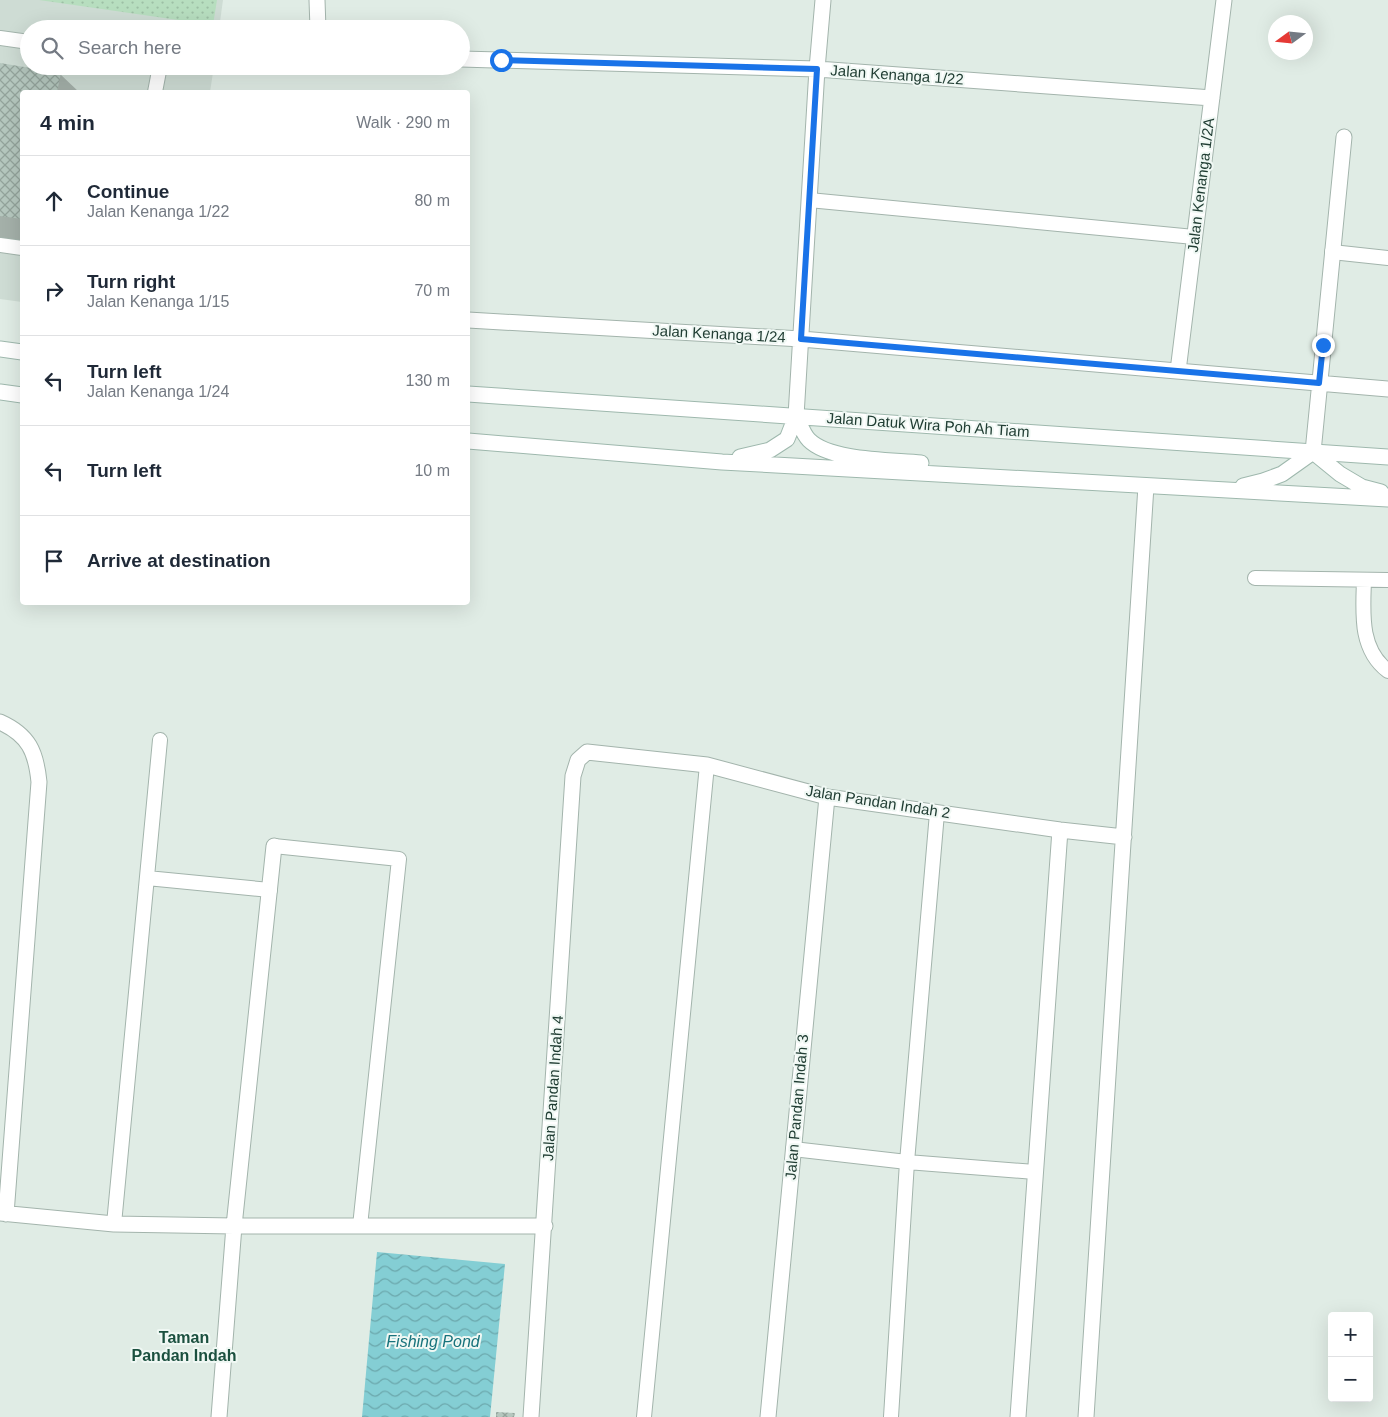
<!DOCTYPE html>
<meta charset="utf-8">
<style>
:root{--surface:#fff;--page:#f2f2f3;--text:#1f2937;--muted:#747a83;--line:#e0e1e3}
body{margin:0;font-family:Arial,sans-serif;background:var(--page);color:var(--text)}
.controls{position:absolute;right:15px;bottom:15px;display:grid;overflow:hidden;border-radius:5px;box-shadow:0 5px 20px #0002}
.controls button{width:45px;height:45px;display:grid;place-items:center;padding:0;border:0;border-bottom:1px solid var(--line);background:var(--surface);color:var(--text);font:25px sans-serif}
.compass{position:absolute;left:1268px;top:15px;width:45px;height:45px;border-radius:50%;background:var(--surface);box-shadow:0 5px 20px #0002;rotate:255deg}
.stop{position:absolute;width:15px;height:15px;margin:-11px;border:4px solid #1a73e8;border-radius:50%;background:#fff}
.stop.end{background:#1a73e8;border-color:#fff;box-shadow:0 1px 5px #0008}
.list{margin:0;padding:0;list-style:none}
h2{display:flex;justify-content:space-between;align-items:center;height:65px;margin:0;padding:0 20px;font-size:21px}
h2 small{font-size:16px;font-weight:400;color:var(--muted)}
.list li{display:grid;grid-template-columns:32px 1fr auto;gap:15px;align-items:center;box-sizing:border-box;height:90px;padding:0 20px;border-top:1px solid var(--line)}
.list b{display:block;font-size:19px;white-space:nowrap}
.list p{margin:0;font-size:16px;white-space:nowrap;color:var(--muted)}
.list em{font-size:16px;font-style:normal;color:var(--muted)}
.icon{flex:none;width:28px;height:28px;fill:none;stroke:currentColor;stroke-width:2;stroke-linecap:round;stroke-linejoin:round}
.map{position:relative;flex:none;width:1388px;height:1417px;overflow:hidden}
.search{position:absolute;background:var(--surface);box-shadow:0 5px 20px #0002;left:20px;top:20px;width:450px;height:55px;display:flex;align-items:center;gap:12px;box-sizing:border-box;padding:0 18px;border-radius:28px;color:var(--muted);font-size:19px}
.panel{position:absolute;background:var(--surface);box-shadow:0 5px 20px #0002;left:20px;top:90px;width:450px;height:515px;border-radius:5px}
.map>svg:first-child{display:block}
</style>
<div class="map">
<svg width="1388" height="1417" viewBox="0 0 1388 1417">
<defs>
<pattern id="grass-dots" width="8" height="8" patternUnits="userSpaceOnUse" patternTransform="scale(1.25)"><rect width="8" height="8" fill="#b7debf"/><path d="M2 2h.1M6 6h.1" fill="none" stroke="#9dbfa5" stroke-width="1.8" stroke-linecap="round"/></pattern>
<pattern id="water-waves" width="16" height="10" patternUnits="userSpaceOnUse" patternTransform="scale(1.25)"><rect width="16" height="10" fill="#84ced4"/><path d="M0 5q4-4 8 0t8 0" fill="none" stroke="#6ca8ad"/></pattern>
<pattern id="building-cross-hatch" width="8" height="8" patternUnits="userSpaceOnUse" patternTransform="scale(1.25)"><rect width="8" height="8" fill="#b5c7be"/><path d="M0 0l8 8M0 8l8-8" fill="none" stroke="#93a39b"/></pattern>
</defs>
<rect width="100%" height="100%" fill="#e0ece5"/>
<!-- built -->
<path fill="#cedcd4" d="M0,0H223L219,29H29V66H214L210,92H22V302L0,299Z"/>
<!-- grass -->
<path fill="url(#grass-dots)" d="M39,0H217L213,25Z"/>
<!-- water -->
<path fill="url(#water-waves)" d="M377,1252L505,1264L490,1417H362Z"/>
<!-- shadow -->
<path fill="#0003" d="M0,64L60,74L79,92H22V246L0,240Z"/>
<!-- building -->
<path fill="url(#building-cross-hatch)" d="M0,63L61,73L57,92H22V219L0,216Z
M496,1412L515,1413L514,1417H496Z"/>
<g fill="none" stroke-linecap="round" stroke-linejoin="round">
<!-- lane casing -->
<g stroke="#a3b4ac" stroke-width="16">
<path id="lane" d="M0,38L29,42
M155,92L160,66
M809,200L1194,237
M0,245L22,248
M1332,252L1388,258
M1255,578L1388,580
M1364,580C1363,612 1359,649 1388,671
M274,846L399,859L360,1226
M147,878L270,890
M793,1149L907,1162L1035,1172
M114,1224L160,740
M644,1417L707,765
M891,1417L907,1162L937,813"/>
</g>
<!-- street casing -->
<g stroke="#a3b4ac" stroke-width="17">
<path id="street" d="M317,0L318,29
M461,59L817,69L1212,98
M468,320L801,339L1388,389
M1178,371L1224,0
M796,416L817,69L823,0
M1313,452L1344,137
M0,722C29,735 36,752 39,782L6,1214
M0,1213L114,1224L234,1226H545
M219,1417L234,1226L274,846
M531,1417L573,776L578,760L587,752L707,765L827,797L1060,830L1124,837
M768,1417L827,797
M1018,1417L1060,830
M1086,1417L1146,486"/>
</g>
<!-- secondary casing -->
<g stroke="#9eb8ad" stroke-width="17">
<path id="secondary" d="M0,349L22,352
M0,392L22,395
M468,394L1388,457
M796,416C800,424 803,434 809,440C830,461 891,460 921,463
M468,441L722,462L1388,499
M1313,452L1340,474L1362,487L1381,492
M740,457L770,450L787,439L796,416
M1243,486L1263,481L1282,474L1313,452"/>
</g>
<!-- lane -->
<use href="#lane" stroke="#fff" stroke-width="14"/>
<!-- street -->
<use href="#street" stroke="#fff" stroke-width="15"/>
<!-- secondary -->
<use href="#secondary" stroke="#fff" stroke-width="15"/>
</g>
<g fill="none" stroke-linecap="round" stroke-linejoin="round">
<!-- route -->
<path stroke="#1a73e8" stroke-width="6" d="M501,60L817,69L801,339L1319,383L1323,345"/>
</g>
<g text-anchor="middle" stroke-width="4" stroke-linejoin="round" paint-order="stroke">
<!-- street labels -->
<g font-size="15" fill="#203d33" stroke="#f0f8f4">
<text transform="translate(897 75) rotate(4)" y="5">Jalan Kenanga 1/22</text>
<text transform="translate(1201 185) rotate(-83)" y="5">Jalan Kenanga 1/2A</text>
<text transform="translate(719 334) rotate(3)" y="5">Jalan Kenanga 1/24</text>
<text transform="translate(928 425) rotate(4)" y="5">Jalan Datuk Wira Poh Ah Tiam</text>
<text transform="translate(878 802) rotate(9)" y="5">Jalan Pandan Indah 2</text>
<text transform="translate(553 1088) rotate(-86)" y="5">Jalan Pandan Indah 4</text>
<text transform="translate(797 1107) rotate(-85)" y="5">Jalan Pandan Indah 3</text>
</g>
<!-- neighbourhood labels -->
<g font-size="16" font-weight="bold" fill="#1b503f" stroke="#f0f8f4">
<text x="184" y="1343">Taman<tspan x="184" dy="18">Pandan Indah</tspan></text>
</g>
<!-- water labels -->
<g font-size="16" font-style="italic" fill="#17737c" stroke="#f0f8f4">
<text x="433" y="1347">Fishing Pond</text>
</g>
</g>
</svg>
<div class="controls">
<button>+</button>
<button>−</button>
</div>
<svg class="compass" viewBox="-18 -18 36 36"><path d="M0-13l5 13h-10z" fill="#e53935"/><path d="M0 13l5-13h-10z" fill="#747a83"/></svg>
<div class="stop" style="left:501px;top:60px"></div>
<div class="stop end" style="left:1323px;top:345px"></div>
<div class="search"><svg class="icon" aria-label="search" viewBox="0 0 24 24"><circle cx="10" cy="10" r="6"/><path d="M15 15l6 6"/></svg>Search here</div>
<section class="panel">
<h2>4 min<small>Walk · 290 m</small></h2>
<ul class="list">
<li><svg class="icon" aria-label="ahead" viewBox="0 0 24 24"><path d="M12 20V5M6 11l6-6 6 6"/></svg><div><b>Continue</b><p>Jalan Kenanga 1/22</p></div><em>80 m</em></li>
<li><svg class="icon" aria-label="right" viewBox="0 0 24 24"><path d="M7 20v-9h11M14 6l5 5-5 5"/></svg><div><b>Turn right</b><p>Jalan Kenanga 1/15</p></div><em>70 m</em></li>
<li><svg class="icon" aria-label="left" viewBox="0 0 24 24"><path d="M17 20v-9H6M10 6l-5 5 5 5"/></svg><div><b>Turn left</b><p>Jalan Kenanga 1/24</p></div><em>130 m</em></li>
<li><svg class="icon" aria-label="left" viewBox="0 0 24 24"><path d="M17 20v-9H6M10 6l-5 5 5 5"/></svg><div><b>Turn left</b></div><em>10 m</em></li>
<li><svg class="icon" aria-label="arrive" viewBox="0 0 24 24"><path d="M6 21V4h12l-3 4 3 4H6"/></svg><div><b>Arrive at destination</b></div></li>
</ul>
</section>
</div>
